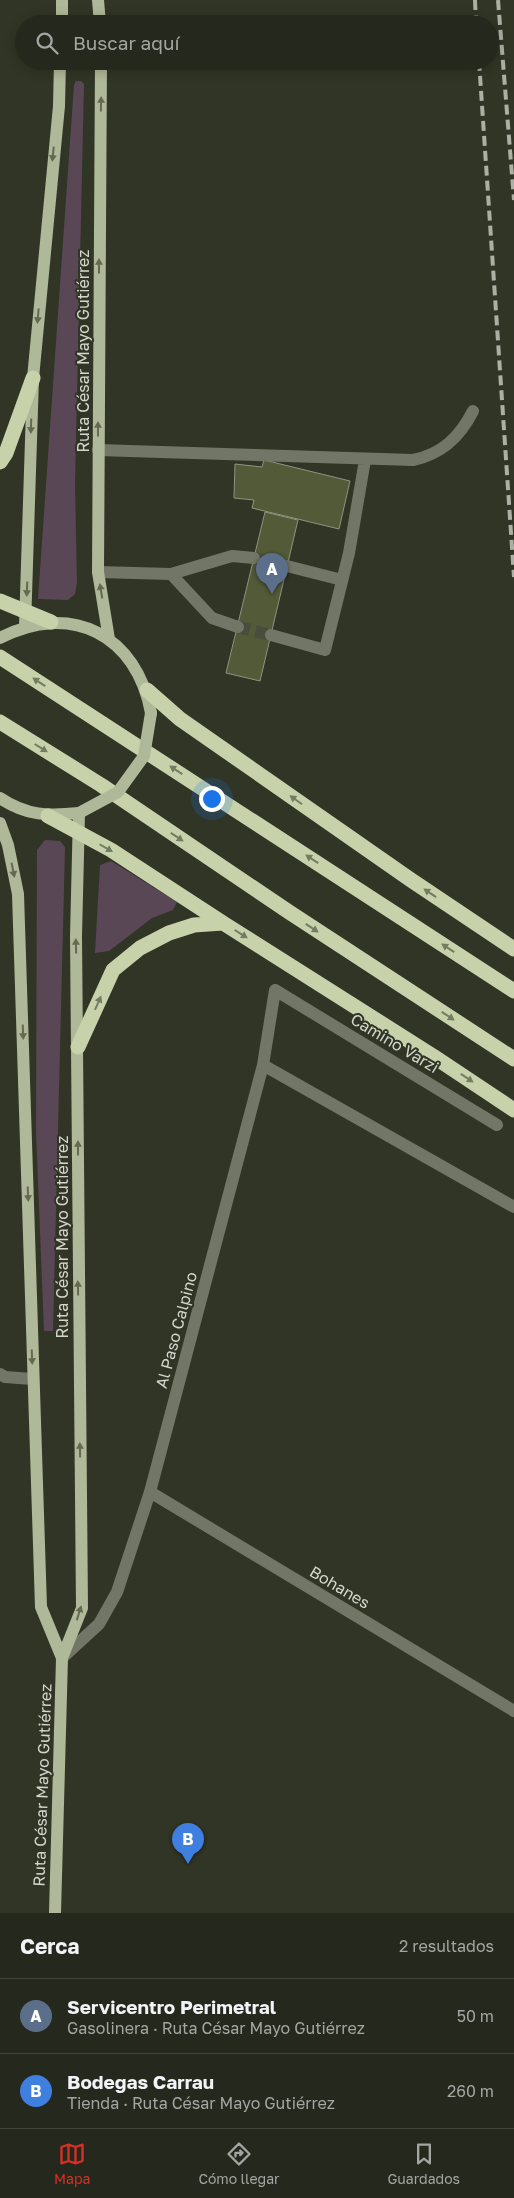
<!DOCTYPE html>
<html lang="es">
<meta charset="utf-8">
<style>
:root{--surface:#25281c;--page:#313429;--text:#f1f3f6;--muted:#a3a6a3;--line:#42443b;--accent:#d93025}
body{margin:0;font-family:"Golos Text",sans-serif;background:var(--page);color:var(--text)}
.you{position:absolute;left:211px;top:798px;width:18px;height:18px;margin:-12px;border:4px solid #fff;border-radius:50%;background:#1a73e8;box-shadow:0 0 0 8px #1a73e833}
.badge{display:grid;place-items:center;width:32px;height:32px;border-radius:50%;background:var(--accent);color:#fff;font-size:16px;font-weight:700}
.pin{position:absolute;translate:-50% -41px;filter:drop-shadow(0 1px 2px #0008)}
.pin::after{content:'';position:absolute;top:26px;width:18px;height:15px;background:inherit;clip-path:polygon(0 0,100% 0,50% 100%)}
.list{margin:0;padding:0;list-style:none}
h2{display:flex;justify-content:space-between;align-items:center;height:65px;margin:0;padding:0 20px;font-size:21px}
h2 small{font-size:16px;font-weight:400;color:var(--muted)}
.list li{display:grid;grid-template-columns:32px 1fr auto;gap:15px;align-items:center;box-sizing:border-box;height:75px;padding:0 20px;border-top:1px solid var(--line)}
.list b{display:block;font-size:19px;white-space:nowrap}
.list p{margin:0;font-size:16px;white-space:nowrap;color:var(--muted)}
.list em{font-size:16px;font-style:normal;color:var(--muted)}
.icon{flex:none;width:28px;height:28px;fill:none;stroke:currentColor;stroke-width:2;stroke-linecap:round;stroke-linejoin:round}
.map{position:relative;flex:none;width:514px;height:1913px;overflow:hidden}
.search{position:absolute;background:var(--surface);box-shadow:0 2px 12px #0003;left:15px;right:15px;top:15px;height:55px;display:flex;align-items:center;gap:12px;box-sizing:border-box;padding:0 18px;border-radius:28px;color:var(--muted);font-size:19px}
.sheet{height:215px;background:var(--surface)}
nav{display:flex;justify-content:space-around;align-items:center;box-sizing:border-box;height:70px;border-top:1px solid var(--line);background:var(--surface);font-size:14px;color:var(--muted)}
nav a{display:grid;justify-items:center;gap:2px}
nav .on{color:var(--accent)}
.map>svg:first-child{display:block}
</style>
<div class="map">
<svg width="514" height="1913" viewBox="0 0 514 1913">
<rect width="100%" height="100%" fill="#313525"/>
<!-- green -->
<path fill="#5a4755" d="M76,81H81L84,84L75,484L77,582L75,594L68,600L38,599L74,85Z
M45,840L60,841L65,847L53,1331H44L36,1131L37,850Z
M111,861L177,902L173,910L152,918L109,951L95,953L100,865Z"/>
<!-- building -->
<path fill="#525a38" stroke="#8f9482" d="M264,460L350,481L339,529L252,508L254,500L234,498L235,464L262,467Z
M265,512L298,520L260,681L226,673Z"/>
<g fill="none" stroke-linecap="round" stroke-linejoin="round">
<!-- minor-tunnel -->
<path stroke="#494d3e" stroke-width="12" stroke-dasharray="12 6" stroke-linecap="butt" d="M254,558L287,566
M238,627L271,635"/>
<!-- minor -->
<path stroke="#727666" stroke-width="12" d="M98,450L413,460C442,454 460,437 473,411
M287,566L342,580
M98,572L171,574L232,556L254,558
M171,574L212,618L238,627
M271,635L325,650L349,553L365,460
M263,1065L514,1207
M0,1374L5,1377L32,1379
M150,1492L514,1711
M62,1658L99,1624L117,1592L150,1492L263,1065L275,990L497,1125"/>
<!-- major -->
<path stroke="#afb898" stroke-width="12" d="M98,0L100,24
M62,24V0
M101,61L98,572L109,639
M25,626L33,378L59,106L60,61
M0,638C71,601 137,635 151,713
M0,798C27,816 48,816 79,813L76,936L82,1608L62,1658L55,1913
M0,823L8,845L18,894L41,1607L62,1658"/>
<!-- highway -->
<path stroke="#c7d2ab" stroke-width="15" d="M0,462L6,453L33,378
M0,601L51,622
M0,657L514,991
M147,690L180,719L411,880L514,949
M0,722L101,785L289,912L514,1059
M48,816L111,850L223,923
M78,1047L113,970L140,948L169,933L194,925L223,923L433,1056L514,1110"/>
<!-- rail -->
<path stroke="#acafa4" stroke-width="4" stroke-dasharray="10 5" stroke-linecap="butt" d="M475,0L476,24
M498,0L514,200
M479,61L514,577"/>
<!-- major-bridge -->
<path stroke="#afb898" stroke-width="12" d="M79,813L118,792L144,756L151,713"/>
</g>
<!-- one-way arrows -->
<defs><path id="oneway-solid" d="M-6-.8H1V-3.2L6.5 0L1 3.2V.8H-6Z" transform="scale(1.25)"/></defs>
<g fill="#636953">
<use href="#oneway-solid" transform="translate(101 104) rotate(-89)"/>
<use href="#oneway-solid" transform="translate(53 154) rotate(96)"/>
<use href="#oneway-solid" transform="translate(99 266) rotate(-90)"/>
<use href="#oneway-solid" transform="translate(38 316) rotate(95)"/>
<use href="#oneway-solid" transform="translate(31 426) rotate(92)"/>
<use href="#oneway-solid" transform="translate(98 429) rotate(-90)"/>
<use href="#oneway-solid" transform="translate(27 589) rotate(92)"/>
<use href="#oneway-solid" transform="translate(101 591) rotate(-100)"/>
<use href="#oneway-solid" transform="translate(13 870) rotate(79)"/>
<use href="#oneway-solid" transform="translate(76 946) rotate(-91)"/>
<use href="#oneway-solid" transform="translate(23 1032) rotate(88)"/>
<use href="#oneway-solid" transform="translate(78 1148) rotate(-90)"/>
<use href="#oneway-solid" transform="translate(28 1194) rotate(88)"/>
<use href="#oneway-solid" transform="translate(78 1288) rotate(-91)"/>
<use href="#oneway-solid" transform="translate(32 1357) rotate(88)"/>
<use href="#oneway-solid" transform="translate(80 1450) rotate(-91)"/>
<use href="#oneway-solid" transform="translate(79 1613) rotate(-73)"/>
</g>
<g fill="#747c61">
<use href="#oneway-solid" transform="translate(39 682) rotate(-147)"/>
<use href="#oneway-solid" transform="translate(41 748) rotate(32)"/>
<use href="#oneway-solid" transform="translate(176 770) rotate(-147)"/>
<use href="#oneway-solid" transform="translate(296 800) rotate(-145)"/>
<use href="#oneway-solid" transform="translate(177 837) rotate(34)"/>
<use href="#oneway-solid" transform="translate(106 848) rotate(30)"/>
<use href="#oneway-solid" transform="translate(312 859) rotate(-147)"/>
<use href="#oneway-solid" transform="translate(430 893) rotate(-146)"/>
<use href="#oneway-solid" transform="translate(312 928) rotate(33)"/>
<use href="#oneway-solid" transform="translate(241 934) rotate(32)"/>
<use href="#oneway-solid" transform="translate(448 948) rotate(-147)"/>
<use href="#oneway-solid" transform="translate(98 1003) rotate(-66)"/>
<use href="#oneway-solid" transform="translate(448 1016) rotate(33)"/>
<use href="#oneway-solid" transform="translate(467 1078) rotate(34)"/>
</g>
<g text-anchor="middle" stroke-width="4" stroke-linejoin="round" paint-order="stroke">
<!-- street labels -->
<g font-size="16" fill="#d3d6cc" stroke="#313525">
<text transform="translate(83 351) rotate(-90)" y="6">Ruta César Mayo Gutiérrez</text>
<text transform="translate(395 1043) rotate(31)" y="6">Camino Varzi</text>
<text transform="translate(62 1237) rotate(-90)" y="6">Ruta César Mayo Gutiérrez</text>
<text transform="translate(176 1330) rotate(-75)" y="6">Al Paso Calpino</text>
<text transform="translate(340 1587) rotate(31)" y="6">Bohanes</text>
<text transform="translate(42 1785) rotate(-88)" y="6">Ruta César Mayo Gutiérrez</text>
</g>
</g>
</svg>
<div class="you"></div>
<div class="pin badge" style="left:272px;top:594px;background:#5c6f8a">A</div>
<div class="pin badge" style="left:188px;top:1864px;background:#3f7fe0">B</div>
<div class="search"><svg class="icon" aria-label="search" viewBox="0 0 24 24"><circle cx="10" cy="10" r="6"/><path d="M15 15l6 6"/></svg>Buscar aquí</div>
</div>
<section class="sheet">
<h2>Cerca<small>2 resultados</small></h2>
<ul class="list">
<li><span class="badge" style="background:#5c6f8a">A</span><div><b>Servicentro Perimetral</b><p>Gasolinera · Ruta César Mayo Gutiérrez</p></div><em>50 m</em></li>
<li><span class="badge" style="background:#3f7fe0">B</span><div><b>Bodegas Carrau</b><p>Tienda · Ruta César Mayo Gutiérrez</p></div><em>260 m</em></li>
</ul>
</section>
<nav>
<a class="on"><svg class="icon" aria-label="map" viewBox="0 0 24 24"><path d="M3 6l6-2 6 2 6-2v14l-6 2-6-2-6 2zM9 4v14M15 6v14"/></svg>Mapa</a>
<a><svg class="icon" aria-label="directions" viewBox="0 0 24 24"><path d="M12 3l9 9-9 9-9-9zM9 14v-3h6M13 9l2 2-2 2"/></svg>Cómo llegar</a>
<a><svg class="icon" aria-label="saved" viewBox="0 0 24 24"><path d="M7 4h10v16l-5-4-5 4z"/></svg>Guardados</a>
</nav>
